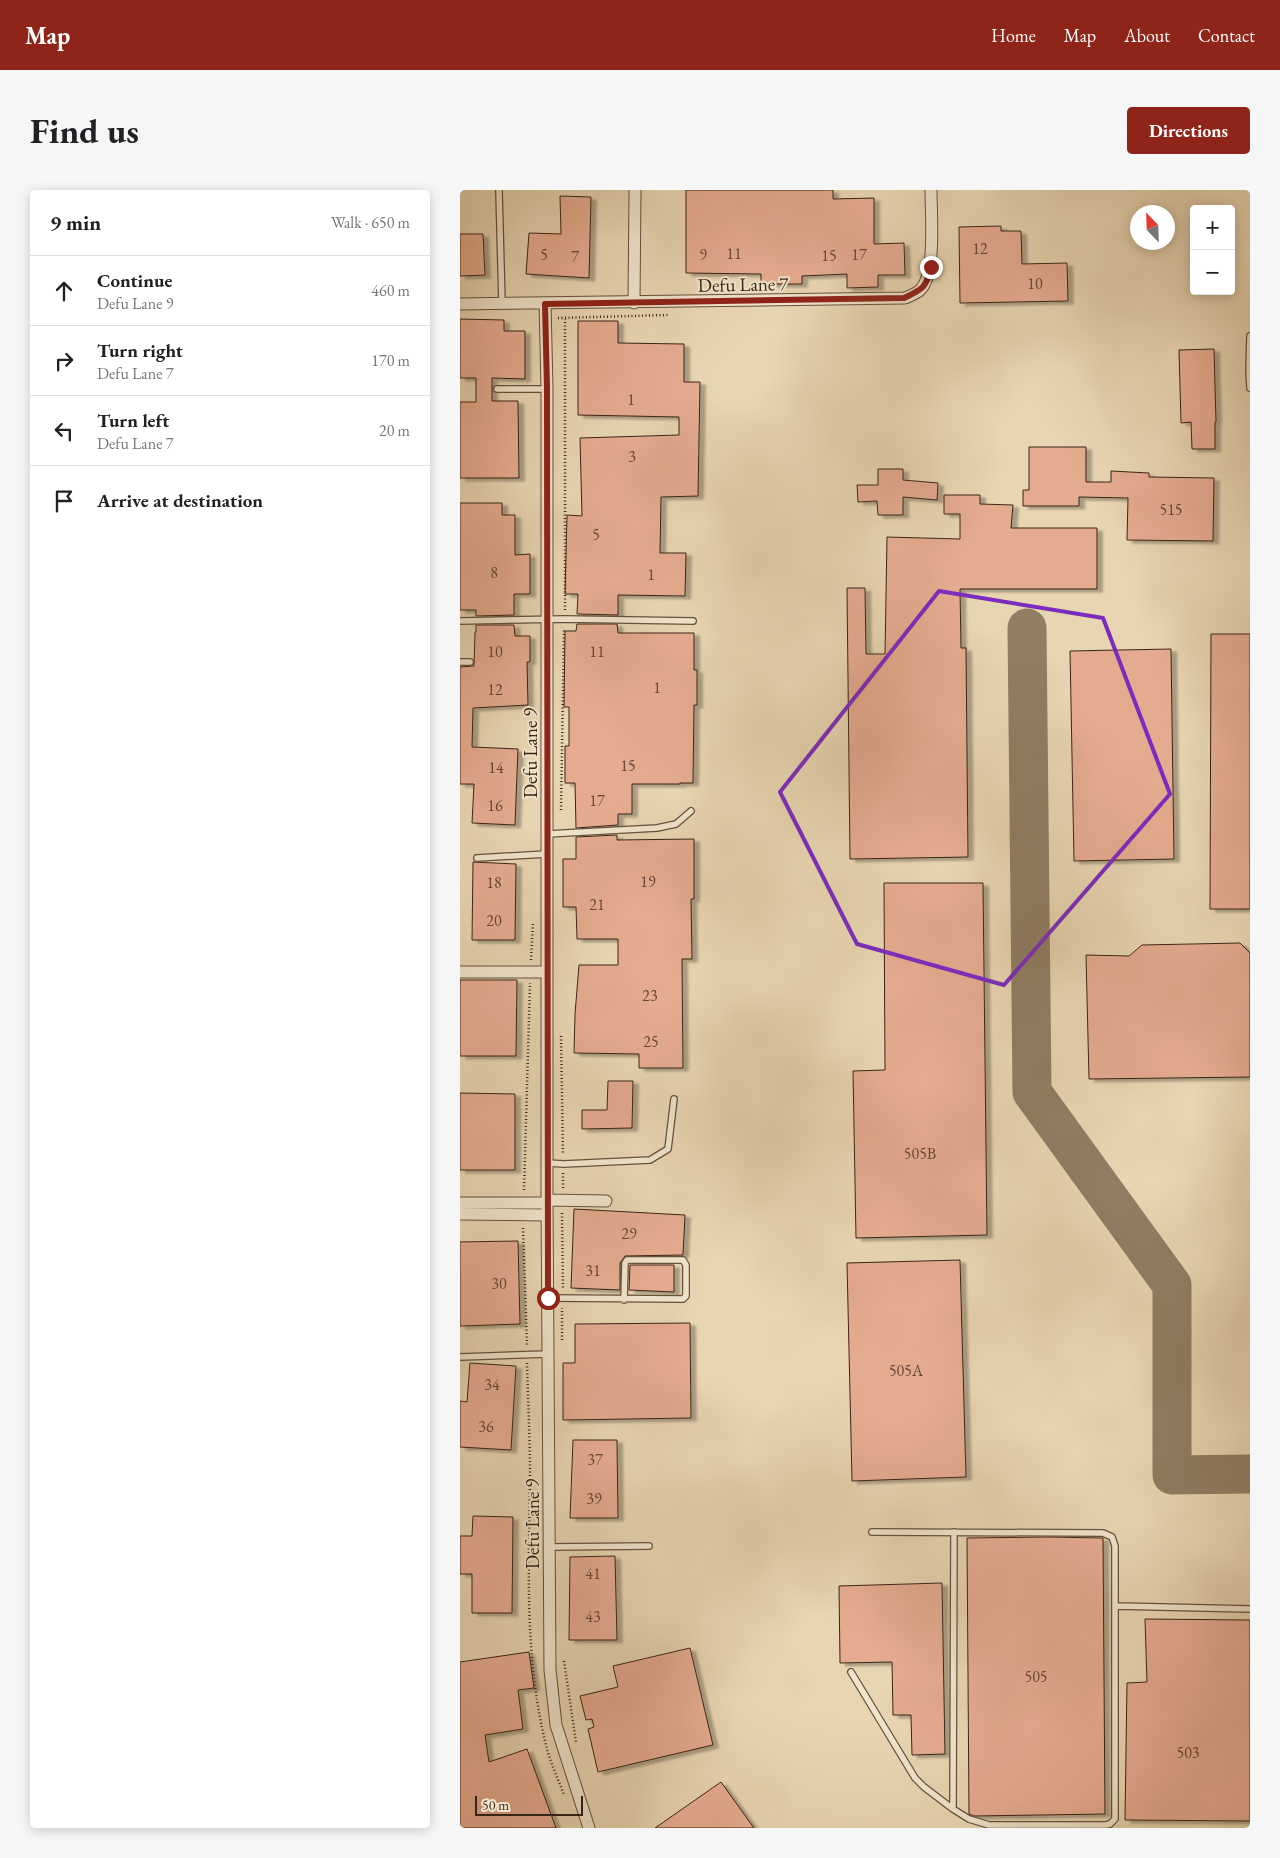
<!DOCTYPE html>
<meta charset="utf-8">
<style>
:root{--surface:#fff;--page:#f6f6f6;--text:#202124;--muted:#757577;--line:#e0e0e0;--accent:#8f2418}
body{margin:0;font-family:"EB Garamond",serif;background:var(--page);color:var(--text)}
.controls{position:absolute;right:15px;top:15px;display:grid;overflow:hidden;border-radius:5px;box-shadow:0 2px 12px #0003}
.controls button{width:45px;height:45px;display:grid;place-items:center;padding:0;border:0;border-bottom:1px solid var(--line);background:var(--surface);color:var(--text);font:25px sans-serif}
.compass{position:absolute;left:670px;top:15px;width:45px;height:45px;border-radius:50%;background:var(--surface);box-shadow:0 2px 12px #0003;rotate:337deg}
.scale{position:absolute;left:15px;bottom:12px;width:108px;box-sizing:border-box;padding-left:5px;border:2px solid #392515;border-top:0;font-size:14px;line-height:18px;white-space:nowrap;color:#392515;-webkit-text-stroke:4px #f0e4cc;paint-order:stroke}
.stop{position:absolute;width:15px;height:15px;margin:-11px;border:4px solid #8f2418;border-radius:50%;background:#fff}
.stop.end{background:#8f2418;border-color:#fff;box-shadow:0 1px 5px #0008}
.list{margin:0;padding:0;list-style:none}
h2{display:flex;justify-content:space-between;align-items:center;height:65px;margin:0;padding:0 20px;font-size:21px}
h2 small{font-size:16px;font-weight:400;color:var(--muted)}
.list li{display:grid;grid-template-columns:32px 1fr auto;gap:15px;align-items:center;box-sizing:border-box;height:70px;padding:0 20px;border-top:1px solid var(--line)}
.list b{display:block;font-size:19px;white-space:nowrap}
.list p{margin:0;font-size:16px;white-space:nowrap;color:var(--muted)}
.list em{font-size:16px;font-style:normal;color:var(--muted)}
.icon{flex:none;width:28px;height:28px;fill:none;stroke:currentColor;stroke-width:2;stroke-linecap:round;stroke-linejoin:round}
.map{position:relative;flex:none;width:790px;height:1638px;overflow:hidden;border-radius:5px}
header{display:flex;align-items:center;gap:30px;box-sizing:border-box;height:70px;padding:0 25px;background:var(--accent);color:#fff}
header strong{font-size:24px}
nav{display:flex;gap:28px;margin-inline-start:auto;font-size:18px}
.intro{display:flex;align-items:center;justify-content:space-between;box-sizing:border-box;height:120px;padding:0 30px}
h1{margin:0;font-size:35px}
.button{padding:12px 22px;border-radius:5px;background:var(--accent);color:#fff;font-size:18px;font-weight:700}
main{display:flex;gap:30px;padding:0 30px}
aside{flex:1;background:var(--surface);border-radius:5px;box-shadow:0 2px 12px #0003}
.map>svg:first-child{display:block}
</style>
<header>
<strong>Map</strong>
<nav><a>Home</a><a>Map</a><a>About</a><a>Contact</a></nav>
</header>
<div class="intro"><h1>Find us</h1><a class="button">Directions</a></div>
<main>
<aside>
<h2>9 min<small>Walk · 650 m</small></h2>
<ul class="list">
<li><svg class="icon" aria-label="ahead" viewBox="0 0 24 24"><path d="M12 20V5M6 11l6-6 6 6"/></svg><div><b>Continue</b><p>Defu Lane 9</p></div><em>460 m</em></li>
<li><svg class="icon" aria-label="right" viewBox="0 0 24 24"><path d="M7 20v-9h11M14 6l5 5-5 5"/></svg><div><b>Turn right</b><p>Defu Lane 7</p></div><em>170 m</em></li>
<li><svg class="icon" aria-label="left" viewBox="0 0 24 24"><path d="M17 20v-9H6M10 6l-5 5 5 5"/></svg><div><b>Turn left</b><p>Defu Lane 7</p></div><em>20 m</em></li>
<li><svg class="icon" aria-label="arrive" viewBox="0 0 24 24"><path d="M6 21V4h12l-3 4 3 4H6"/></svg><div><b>Arrive at destination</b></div></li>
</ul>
</aside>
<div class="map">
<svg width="790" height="1638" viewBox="0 0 790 1638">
<defs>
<filter id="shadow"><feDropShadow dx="5.5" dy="3" stdDeviation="1" flood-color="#0004"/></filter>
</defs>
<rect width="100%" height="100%" fill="#e8d5b1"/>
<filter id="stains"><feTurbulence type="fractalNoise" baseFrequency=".004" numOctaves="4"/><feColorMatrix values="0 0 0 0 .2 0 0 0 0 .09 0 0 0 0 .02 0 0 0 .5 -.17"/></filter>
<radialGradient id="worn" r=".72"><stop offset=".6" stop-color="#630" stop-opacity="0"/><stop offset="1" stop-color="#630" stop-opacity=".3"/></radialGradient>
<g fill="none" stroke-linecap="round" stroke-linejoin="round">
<!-- taxiway -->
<path stroke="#907d63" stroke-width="39" d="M567,438L572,902L712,1095V1285L790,1284"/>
</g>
<!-- building -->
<path fill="#e5ab8f" stroke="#392515" filter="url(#shadow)" d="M226,0H373V9L414,8V54L444,53L445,85H418V97L387,98V84L342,86V94H301V84L226,83Z
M100,6L131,7L129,88L66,84L69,43L101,44Z
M541,36V41H561L562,74L607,73L608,111L500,113L499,37Z
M0,44H23L25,85L0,86Z
M0,129L44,130V141H65V189L32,188V211H58L59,288H0V212H16V188H0Z
M118,131H158V153L224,154V192H240L238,306L201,307L200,363H226L225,406L158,405V425L117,424L118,404H105L107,325L122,326L120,248L219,245V227L118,225Z
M754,159L756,232H755V259H732L731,232L721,233L719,160Z
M569,257H626V292H651V281L689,283V287L754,288L753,351L667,350L668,308L619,307V316H563V300H569Z
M418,279H443V290L478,293L477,310L443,307V325H418L417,311L398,312L397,295H418Z
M484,305H520V314L553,315L551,338H637V399H500L501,458H506L508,667L390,669L387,398H405L406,464H425L427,347L500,349V324H484Z
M0,313H42V325H55V365L70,364V404H54V425L16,426V420H0Z
M117,434H157L158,443H234V480H237V515H234L233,593H220V594H172V624H158V635L116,638L115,593H105V556H109V517H104L105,441H116Z
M16,435H54L55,446H70V472H67L68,515L13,518L12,557L58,559L55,635L12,633L14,594H0V477L14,476L15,442H16Z
M751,444H790V719H750Z
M711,459L714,669L614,671L610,461Z
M157,645V650L234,649V709H231L232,769H222L223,878H179V864L114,863L115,824L119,775H158V749H117L116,717H103V669H116V647Z
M13,672L56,674L55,750H12Z
M424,693H523L527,1045L396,1048L393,881L425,880Z
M780,753L790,763V887L629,889L626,765L669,766L682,755Z
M0,790H57L56,866H0Z
M148,891H173L172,938L122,939V920H147Z
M0,903L55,904V980H0Z
M114,1019L225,1025L223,1065L165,1066L160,1073V1100L111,1098Z
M58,1051L60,1134L0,1136V1052Z
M500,1070L506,1287L392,1291L387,1073Z
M170,1075H214V1102L169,1100Z
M230,1133L231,1228L103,1230V1173H115V1134Z
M10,1173L56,1176L51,1260L0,1257V1211L7,1212Z
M113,1250H157L158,1328H110Z
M13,1326L53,1327L52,1423H12V1384H0V1346H12Z
M588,1347L643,1348L645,1624L514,1626L509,1624L507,1348Z
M155,1366L157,1450H109L110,1367Z
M482,1393L485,1564L452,1565L451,1525H433L432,1472L380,1473L379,1396Z
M685,1429L790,1430V1631L665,1630L667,1493L687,1492Z
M230,1458L253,1555L138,1582L128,1539L134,1537L132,1529L126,1530L120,1506L158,1497L153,1476Z
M69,1462L74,1498L58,1500L63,1539L25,1545L29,1572L67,1559L96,1638H0V1472Z
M261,1592L294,1638H195Z"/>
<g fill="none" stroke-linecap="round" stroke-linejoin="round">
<!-- lane casing -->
<g stroke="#65513c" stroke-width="8">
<path id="lane" d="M39,1L42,114
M790,146L789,181L790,198
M37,199H87
M0,431L105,429L233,431
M0,472H10
M87,644L197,638L216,634L231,621
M17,668L87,664
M87,973L104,974L190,970L208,959L214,909
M88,1108L223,1109L226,1106V1075L223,1070H167L165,1073L164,1110
M0,1167L88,1164
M89,1357L189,1356
M656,1416L790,1419
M391,1482L455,1588L464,1597L493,1619L509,1629L529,1635H646L650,1634L655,1629V1356L652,1347L643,1343L412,1342
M493,1619L494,1342"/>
</g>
<!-- street casing -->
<g stroke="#65513c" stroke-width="13">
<path id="street" d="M85,113L87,199V1010L90,1480L96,1535L129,1638
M174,113L175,0
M0,114L445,108C450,106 458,103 461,99C476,83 471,23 471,0
M0,782H87
M87,1010L146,1011
M0,1013H87
M0,1024L87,1025"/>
</g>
<!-- path -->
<path stroke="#392515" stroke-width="2.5" stroke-dasharray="1 2.5" stroke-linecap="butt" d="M98,128L208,125
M105,420V129
M101,620L104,438
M71,770L73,733
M101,846L103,965
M103,998V983
M64,1000L70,793
M102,1023L103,1100
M63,1038L67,1155
M102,1150V1118
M67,1173C68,1211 70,1249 70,1287C69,1377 64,1467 86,1555C90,1572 98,1589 104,1605
M104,1471L116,1552"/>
<!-- lane -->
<use href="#lane" stroke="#f0e4cc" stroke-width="5.5"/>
<!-- street -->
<use href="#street" stroke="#f0e4cc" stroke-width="11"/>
</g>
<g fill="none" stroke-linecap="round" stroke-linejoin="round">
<!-- route -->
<path stroke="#8f2418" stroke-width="6" d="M88,1108L87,198L85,114L444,108C463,99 466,98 471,77"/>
</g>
<!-- marked area -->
<path fill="none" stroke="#7b2cbf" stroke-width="4" stroke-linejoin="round" d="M479,401L643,428L710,604L544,795L397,754L320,602Z"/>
<g text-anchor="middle" stroke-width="4" stroke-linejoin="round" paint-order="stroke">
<!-- number labels -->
<g font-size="16" fill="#644634">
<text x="520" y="64">12</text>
<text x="274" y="69">11</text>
<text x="84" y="70">5</text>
<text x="243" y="70">9</text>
<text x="399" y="70">17</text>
<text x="369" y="71">15</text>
<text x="115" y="72">7</text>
<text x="575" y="99">10</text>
<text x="171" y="215">1</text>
<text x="172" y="272">3</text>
<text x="711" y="325">515</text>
<text x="136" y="350">5</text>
<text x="34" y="388">8</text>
<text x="191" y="390">1</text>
<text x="35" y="467">10</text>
<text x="137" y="467">11</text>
<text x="197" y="503">1</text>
<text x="35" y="505">12</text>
<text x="168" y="581">15</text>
<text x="36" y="583">14</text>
<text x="137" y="616">17</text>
<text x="35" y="621">16</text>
<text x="188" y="697">19</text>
<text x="34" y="698">18</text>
<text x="137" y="720">21</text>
<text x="34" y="736">20</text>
<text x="190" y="811">23</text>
<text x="191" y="857">25</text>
<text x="460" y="969">505B</text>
<text x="169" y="1049">29</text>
<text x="133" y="1086">31</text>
<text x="39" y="1099">30</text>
<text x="446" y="1186">505A</text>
<text x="32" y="1200">34</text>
<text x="26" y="1242">36</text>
<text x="135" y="1275">37</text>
<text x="134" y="1314">39</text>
<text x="133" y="1389">41</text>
<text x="133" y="1432">43</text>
<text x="576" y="1492">505</text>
<text x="728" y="1568">503</text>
</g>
<!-- street labels -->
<g font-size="19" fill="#392515" stroke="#f0e4cc">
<text transform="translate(283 94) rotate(-1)" y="7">Defu Lane 7</text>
<text transform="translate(70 563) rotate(-90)" y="7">Defu Lane 9</text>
<text transform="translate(72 1334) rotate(-90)" y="7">Defu Lane 9</text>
</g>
</g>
<rect width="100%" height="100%" filter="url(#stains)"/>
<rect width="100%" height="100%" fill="url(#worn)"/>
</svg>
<div class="controls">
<button>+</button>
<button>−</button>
</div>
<svg class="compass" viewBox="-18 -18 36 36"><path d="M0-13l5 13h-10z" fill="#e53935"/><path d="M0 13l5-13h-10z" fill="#757577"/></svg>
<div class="scale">50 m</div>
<div class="stop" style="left:88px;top:1108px"></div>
<div class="stop end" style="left:471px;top:77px"></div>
</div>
</main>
